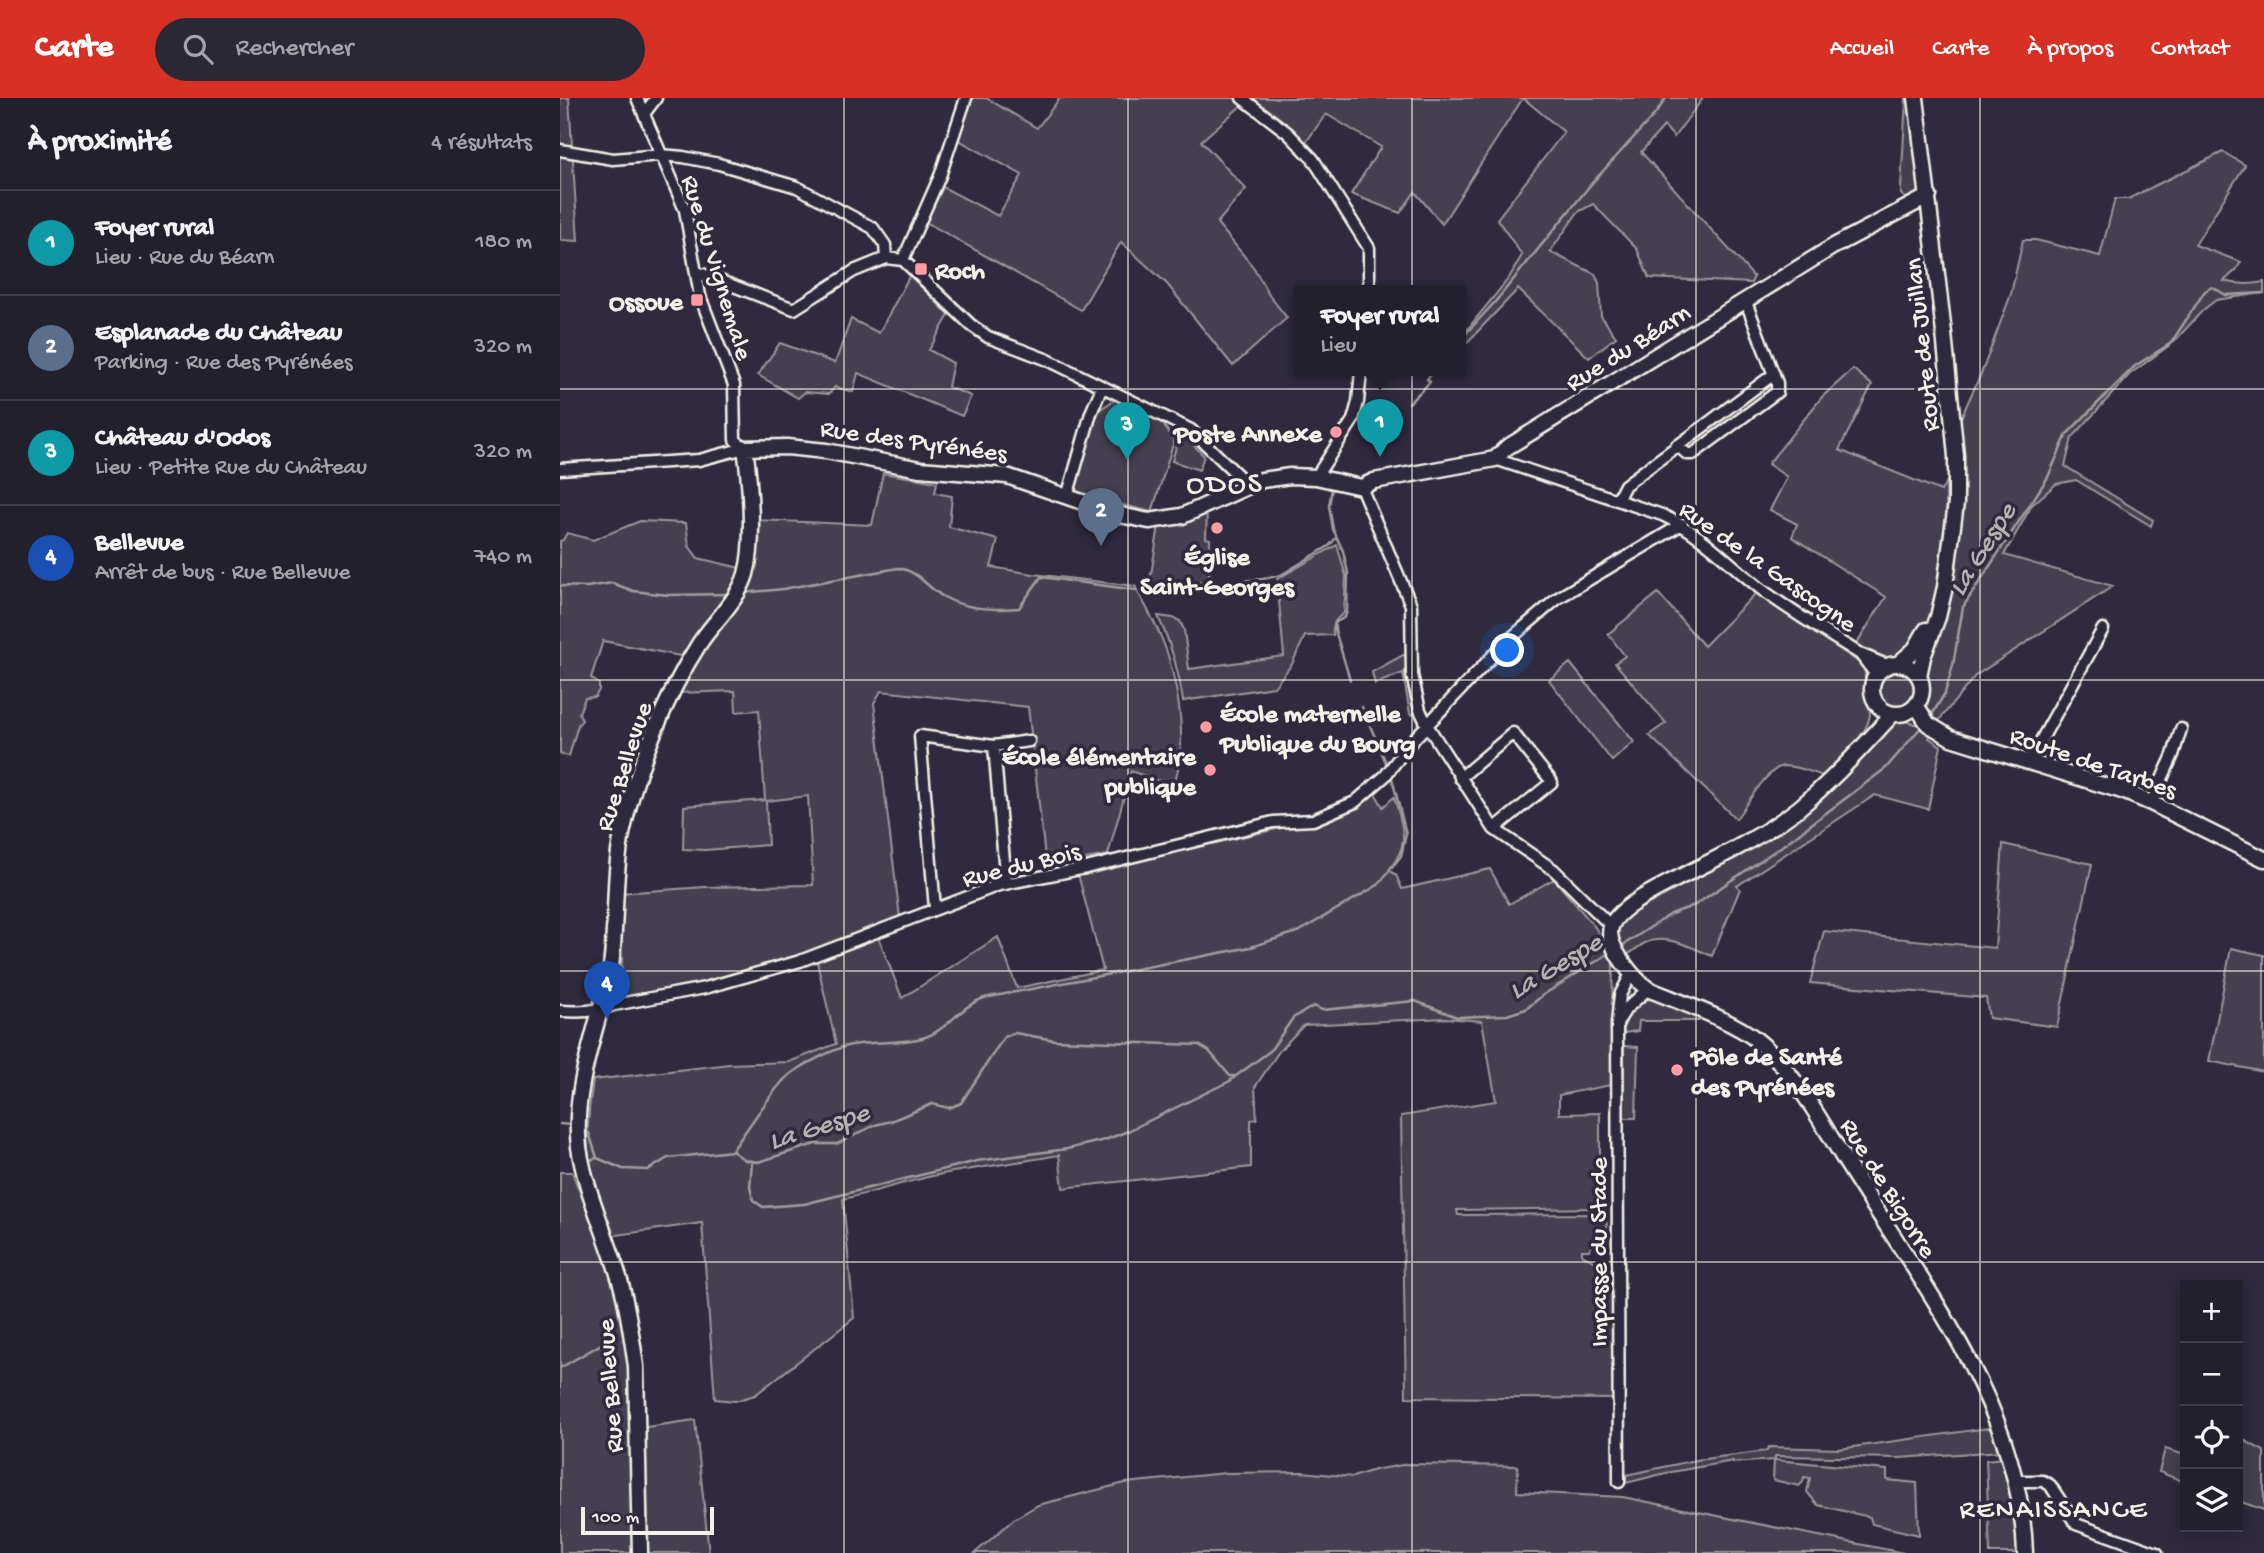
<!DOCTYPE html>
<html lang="fr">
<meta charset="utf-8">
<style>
:root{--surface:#23202e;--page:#2b2836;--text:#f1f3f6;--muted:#a3a3aa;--line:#403e4a;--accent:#d93025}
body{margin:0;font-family:"Gochi Hand",sans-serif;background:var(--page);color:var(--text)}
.controls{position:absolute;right:21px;bottom:21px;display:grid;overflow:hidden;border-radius:0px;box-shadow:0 4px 18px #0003}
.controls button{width:63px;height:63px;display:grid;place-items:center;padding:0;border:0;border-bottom:2px solid var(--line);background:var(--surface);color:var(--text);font:35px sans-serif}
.scale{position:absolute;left:21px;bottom:18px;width:133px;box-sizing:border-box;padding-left:7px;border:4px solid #f4f1e8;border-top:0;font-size:19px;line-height:24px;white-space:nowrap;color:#f4f1e8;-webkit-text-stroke:5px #2f2a3d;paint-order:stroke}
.you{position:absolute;left:948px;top:553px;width:24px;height:24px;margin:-18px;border:5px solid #fff;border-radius:50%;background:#1a73e8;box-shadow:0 0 0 10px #1a73e833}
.badge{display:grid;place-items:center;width:46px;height:46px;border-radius:50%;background:var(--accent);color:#fff;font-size:23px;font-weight:700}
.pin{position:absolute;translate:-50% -58px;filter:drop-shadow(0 2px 4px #0008)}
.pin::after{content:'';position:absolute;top:37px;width:24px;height:21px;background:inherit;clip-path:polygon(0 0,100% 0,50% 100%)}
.popup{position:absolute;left:734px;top:187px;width:172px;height:91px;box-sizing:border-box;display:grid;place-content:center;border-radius:0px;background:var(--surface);filter:drop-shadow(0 2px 5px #0005);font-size:23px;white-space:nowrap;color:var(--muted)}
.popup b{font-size:26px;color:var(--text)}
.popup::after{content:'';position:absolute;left:50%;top:100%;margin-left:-14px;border:14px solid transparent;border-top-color:var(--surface)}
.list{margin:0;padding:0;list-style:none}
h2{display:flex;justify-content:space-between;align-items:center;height:91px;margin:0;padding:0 28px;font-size:30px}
h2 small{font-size:23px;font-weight:400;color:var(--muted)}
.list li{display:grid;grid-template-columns:46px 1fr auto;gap:21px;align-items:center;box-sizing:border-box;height:105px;padding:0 28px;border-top:2px solid var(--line)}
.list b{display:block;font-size:26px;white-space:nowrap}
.list p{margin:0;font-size:23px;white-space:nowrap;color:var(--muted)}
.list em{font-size:23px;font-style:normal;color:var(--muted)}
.icon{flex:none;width:38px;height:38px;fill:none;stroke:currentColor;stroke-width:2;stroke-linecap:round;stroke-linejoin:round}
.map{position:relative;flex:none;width:1704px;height:1455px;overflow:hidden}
header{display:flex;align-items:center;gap:42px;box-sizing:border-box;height:98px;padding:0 35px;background:var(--accent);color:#fff}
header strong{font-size:33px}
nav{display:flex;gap:38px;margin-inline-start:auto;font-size:24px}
.search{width:490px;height:63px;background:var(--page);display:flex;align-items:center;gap:18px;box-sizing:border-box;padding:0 24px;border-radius:38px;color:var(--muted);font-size:26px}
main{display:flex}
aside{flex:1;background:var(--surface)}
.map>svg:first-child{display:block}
</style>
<header>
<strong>Carte</strong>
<div class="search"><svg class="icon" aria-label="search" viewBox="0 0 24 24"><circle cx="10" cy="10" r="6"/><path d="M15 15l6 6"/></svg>Rechercher</div>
<nav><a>Accueil</a><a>Carte</a><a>À propos</a><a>Contact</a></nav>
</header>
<main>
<aside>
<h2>À proximité<small>4 résultats</small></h2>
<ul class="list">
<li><span class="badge" style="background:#0f9aa8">1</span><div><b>Foyer rural</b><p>Lieu · Rue du Béarn</p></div><em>180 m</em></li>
<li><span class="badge" style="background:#5c6f8a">2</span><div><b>Esplanade du Château</b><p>Parking · Rue des Pyrénées</p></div><em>320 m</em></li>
<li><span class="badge" style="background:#0f9aa8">3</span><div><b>Château d'Odos</b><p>Lieu · Petite Rue du Château</p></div><em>320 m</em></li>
<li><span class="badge" style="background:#1a4fb4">4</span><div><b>Bellevue</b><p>Arrêt de bus · Rue Bellevue</p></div><em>740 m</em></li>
</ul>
</aside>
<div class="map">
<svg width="1704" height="1455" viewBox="0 0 1704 1455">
<rect width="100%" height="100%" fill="#2f2a3d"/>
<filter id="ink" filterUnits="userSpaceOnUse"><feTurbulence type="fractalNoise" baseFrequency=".0143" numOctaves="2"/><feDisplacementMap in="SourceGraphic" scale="14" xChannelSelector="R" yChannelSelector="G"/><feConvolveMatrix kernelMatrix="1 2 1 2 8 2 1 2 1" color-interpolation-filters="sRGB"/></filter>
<g filter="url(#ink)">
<!-- green -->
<path fill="#454050" stroke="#9c989c" stroke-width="2" d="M0,0H9L18,143L0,142Z
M413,0H426L477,30L500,0H1143L1114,39L1104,28L1081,54L1194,179L1191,185L1089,180L1077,151L1033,106L1018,114L990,154L1035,176L1039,185L1041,218L1056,239L1029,260L958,191L901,251V239L949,180L962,157L937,121L1004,34L963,0L882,126L855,94L840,115L791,96L821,49L766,16L739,54L709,27L682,7L641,43L686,91L657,125L694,170L709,197L727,220L673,268L607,186L561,144L521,212L366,124L383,89L438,118L462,77L397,41Z
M1346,0H1351L1361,89C1359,99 1354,99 1345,100L1341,96V90Z
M1663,54L1685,67L1635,147L1681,164L1676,172L1664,183C1678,187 1690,187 1704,184V195L1656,202L1643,212L1614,244L1570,276L1512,340L1505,368L1593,422L1591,428L1516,382L1496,386L1472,407L1444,457L1553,488L1415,578L1377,625L1368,614L1367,602L1370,588L1366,568L1393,476L1404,394L1400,322L1423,271L1451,196L1463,142H1476L1540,158L1555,101H1568Z
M350,177L389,217L369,252L393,265L388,289L411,298L402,318L298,275L293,294L275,289L269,296L245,294L238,300L198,277L220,245L275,265L291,221L319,235Z
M1293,271L1312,287L1279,352L1381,393L1386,385C1387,436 1387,505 1353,547C1349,552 1342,556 1337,561L1322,560L1295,548L1326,499L1232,439L1237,426L1210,412L1227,379L1208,366L1262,299Z
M1209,283L1213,284L1215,291L1162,326L1163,328L1142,343L1133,353L1125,352V343L1164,318L1166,319Z
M556,301L601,323L614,343L592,414L518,396L514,390L539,312Z
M621,340L628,341L644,358L639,372L612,363L618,342Z
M323,375L377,384L375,395L392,398L389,429L438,442L431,469L473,476L575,488C587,511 602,536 609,561C620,601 628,649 613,688L571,673L548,757L486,768L468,609L321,593L314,605L340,820L315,830L342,900L438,839L457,890L543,872L518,776L734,727C765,726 791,714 815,695L823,709L834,699C843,730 851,745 829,772L836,777L842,791L930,771L949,806L994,781L1035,829L1053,863L1051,987L999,997V1016L1040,1015V1110L897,1112L898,1117L1046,1116L1047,1131L1044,1140L1032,1147L1029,1152H1022V1157L1039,1166L1040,1187L1054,1188L1053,1301L846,1299L841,1018L936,1003L922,923L885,920L744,927L720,952L695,989L697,1021L691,1022V1069L503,1090L499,1057C460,1064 421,1069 382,1076C350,1082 316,1094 283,1101L294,1220L195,1297L175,1303L155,1301L142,1125L50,1138C44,1119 36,1100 32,1080C24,1048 28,1015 33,982L170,966L229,964L276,946L255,855L159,881L63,899L60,795L145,789L253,787L248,698L206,703L208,747L145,752L123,751L124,708L205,702L199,612L176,614L175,593L118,595L134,564L193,477L196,462L197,422L312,427Z
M647,412L646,440L650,441L649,483L615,486V494L599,497L588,496L584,482L591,477L599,427Z
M80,423L126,425L129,448L138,460L180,470L178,479L143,528L125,559L43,543L31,580L39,586V592L35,599L25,600L19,615L22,622L18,627L9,658L0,656V443L3,442L7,435L33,442Z
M777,447L786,478L784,515C775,522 772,525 773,537L745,538L732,566L714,589L623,603C619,572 611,546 598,518L613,520L620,523L624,532L629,571L724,558L717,481Z
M1197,494L1304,568C1306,577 1304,586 1306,595C1307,603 1310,609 1310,617C1307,639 1278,663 1263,678C1251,674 1238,668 1224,668C1208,669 1186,708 1176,721L1089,637L1106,625L1055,565L1065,558L1048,536L1098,495L1144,548Z
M845,556L855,614L853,617L850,616L843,575L815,586L812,574Z
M1010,565L1074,644L1052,663L989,582Z
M1318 591a20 20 0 1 1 40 0a20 20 0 1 1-40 0Z
M1345,623L1362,628L1371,636L1369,640L1381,648L1368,711L1315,697L1177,788L1180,791L1152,858C1133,850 1107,835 1085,845C1079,848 1072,854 1066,858C1058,842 1055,836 1063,820L1164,765L1203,742L1331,625Z
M1443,746L1532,766L1497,929L1429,920L1426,900L1250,885L1264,833L1435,850Z
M1671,850L1704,857V974L1649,963Z
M1092,900L1139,917V923H1079L1078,933L1063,935C1066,916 1074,906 1092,900Z
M1064,948L1078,949L1076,1020H1064Z
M0,1074H12L58,1193L66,1236L72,1331L135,1322L149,1455H0Z
M1435,1329L1442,1353L1339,1360L1215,1358V1362L1327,1372V1382L1357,1385L1359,1437L1312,1426L1310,1419L1258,1407L1247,1394L1250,1380L1244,1379L1243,1384L1239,1388L1213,1382L1214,1362L1173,1365V1363L1106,1375L1066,1385V1377L1136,1362L1206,1353L1209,1349L1279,1351Z
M1678,1339L1704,1353V1412L1678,1403Z
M1605,1351L1625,1357V1384L1599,1374Z
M1443,1360L1455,1407L1459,1455H1430L1426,1362Z
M848,1366L958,1368L957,1394L1063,1399L1344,1455H415L454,1421L478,1407L565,1385L666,1375L742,1374L793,1379L814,1372Z"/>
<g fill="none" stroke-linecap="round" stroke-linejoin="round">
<!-- stream -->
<path stroke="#a19ea0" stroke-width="2.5" d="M900,242L935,204L1032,85L1096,15L1106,0
M849,305L870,284L867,281L874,273
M772,390L769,408L773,431L783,453L788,475L787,513L785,519L775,525V532L790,582
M0,488L27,489L52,485L73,493L108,497L169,496
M589,491L703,481L721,477L769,448L776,440
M183,495L223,491L338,470C359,473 366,489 384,499C407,512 434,512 459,510L481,479L576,492
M802,609L827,667
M1370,620L1385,595L1393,567L1403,509L1488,379L1507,336L1575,268L1611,245L1645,193L1652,189L1666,197L1704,195
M1060,849L1111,816L1135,807L1222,748L1326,670L1363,627
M0,1026L11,1027
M24,1033L29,1035L37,1060
M172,1053C188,1030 204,1005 222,984C233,971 276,949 292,947C315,943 339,946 362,940C386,934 400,908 424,900L691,849L740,833L818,787L841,758L846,736L831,676
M27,1063L37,1060L63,1071L88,1072L108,1060L172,1053L185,1062L198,1064L255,1046H277L315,1027L331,1023L372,1006L389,1010L401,1005L444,939L455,935L494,942L639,947L649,953L670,978H676L710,953L733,920L754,908L762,912L855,903L897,919L947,917L966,911L983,897L1051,854
M192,1063L190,1089L193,1102L203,1109L244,1106L417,1063L507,1051L545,1042L568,1033L670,983L676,978
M0,1270L57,1237"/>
<!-- street casing -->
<g stroke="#f4f1e8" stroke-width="15">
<path id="street" d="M77,0L125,112L140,198L174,287L175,342L185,350
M682,0L728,35L753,61L809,150V193
M84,16L96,0
M0,52L53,61L101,57L123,59L159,66L237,89L313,130L325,147L326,160
M343,162L380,78L406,0
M137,174L234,211L294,173L326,160L343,162L411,227L428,239L488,262L631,332L689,388
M1117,347L1127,356H1133L1217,294V285L1186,204
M935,361L1102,417C1140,434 1169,466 1201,491C1233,515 1267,535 1300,556
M0,371L139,362L185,350
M756,379L793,322L798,304L801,273
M801,389L851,507L852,577L860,612L867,627L934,731L994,772L1051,828
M507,399L531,315L542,289
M1057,402L1065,387L1214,276
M1316,577L1300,556L1329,568
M434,648L469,643
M1469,664L1543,531
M900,680L953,635L992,684L934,731
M1591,705L1613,657L1621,631
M375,810L360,638L434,648L446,786
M1071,876L1060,897L1057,925L1066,911L1088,891
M0,913C20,914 35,914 54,907L145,890L240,863L439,787L526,770L713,724L753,722L795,704L825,678L852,643L944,546L998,500L1122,426
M1057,925L1059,1384
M1456,1383H1483L1490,1387L1516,1426L1597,1455"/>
</g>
<!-- secondary casing -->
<g stroke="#f4f1e8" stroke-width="19">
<path id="secondary" d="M1356,0L1384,235L1396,358V405L1385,489L1378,519L1363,559L1359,578
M1338,566L1355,551L1366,532
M1312 591a25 25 0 1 1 50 0a25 25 0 1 1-50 0Z
M1356,607L1368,626L1391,640L1565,694L1591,705L1704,761
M1333,616C1303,648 1273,682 1239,710C1206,736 1166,756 1128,775C1109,785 1057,808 1051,829C1045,847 1074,881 1088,891C1119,904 1173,922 1198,943C1237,975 1267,1035 1294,1077C1367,1193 1461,1312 1465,1455
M80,1455L76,1268C72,1242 69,1216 62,1190C50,1143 26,1098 19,1049C13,1003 29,953 41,909C44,896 50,882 51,868C57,824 53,780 62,736C75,674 105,599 139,546C154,523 178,503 186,476C195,444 190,384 185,350L227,349L266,353L360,371L447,378L560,417L589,423L622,418L702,382L730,378L756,379L801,389L814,383L935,361L946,350L1274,148L1369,98"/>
</g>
<!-- street -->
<use href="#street" stroke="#2f2a3d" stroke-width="10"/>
<!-- secondary -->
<use href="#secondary" stroke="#2f2a3d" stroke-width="14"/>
</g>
</g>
<!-- grid -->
<path fill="none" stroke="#f4f1e8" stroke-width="2" stroke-opacity="0.55" d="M284,0V1455M568,0V1455M852,0V1455M1136,0V1455M1420,0V1455M0,291H1704M0,582H1704M0,873H1704M0,1164H1704"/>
<!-- markers -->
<g fill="#ff9aa2" stroke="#2f2a3d" stroke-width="2.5">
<rect x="354" y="164" width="14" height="14" rx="3.5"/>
<rect x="130" y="195" width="14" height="14" rx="3.5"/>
<circle cx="776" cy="334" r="7"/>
<circle cx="657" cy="430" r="7"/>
<circle cx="646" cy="629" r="7"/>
<circle cx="650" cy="672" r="7"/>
<circle cx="1117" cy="972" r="7"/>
</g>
<g text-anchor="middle" stroke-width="7" stroke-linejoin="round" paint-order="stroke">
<!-- street labels -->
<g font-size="26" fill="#f4f1e8" stroke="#2f2a3d">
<text transform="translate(159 169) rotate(73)" y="9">Rue du Vignemale</text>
<text transform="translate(1360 247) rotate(-96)" y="9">Route de Juillan</text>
<text transform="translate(1067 248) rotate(-32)" y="9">Rue du Béarn</text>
<text transform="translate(354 341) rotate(8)" y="9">Rue des Pyrénées</text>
<text transform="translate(1209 467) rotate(35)" y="9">Rue de la Gascogne</text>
<text transform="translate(1534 663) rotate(19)" y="9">Route de Tarbes</text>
<text transform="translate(62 668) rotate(-72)" y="9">Rue Bellevue</text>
<text transform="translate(461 765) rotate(-14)" y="9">Rue du Bois</text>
<text transform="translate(1330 1089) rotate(58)" y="9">Rue de Bigorre</text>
<text transform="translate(1037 1154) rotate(-90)" y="9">Impasse du Stade</text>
<text transform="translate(48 1288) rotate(-94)" y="9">Rue Bellevue</text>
</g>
<!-- poi labels -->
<g font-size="26" font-weight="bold" fill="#f4f1e8" stroke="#2f2a3d" text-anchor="start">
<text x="375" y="180">Roch</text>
<text x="123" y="211" text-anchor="end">Ossoue</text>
<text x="762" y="343" text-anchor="end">Poste Annexe</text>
<text x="657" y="466" text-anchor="middle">Église<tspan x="657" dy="30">Saint-Georges</tspan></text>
<text x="660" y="623">École maternelle<tspan x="660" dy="30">Publique du Bourg</tspan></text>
<text x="636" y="666" text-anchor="end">École élémentaire<tspan x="636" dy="30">publique</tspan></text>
<text x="1131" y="966">Pôle de Santé<tspan x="1131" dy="30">des Pyrénées</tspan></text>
</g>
<!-- water labels -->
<g font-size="28" font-style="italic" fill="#b6b2b2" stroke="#2f2a3d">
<text transform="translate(1420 450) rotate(-58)" y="10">La Gespe</text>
<text transform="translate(994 866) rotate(-31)" y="10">La Gespe</text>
<text transform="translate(258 1026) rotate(-17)" y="10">La Gespe</text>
</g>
<!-- neighbourhood labels -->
<g font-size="28" letter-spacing="2" fill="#f4f1e8" stroke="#2f2a3d">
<text x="1494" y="1419">RENAISSANCE</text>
</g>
<!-- quarter labels -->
<g font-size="30" letter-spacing="2" fill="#f4f1e8" stroke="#2f2a3d">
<text x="665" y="394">ODOS</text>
</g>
</g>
</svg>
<div class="controls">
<button>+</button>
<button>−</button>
<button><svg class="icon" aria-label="locate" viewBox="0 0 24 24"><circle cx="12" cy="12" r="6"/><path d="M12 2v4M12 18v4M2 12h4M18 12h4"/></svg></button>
<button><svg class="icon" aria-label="layers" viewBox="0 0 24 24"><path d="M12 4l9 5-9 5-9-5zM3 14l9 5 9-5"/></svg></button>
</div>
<div class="scale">100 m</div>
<div class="you"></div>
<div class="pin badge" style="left:820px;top:359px;background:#0f9aa8">1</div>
<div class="popup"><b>Foyer rural</b>Lieu</div>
<div class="pin badge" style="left:541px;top:448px;background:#5c6f8a">2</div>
<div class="pin badge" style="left:567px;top:362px;background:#0f9aa8">3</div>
<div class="pin badge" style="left:47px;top:921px;background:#1a4fb4">4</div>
</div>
</main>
